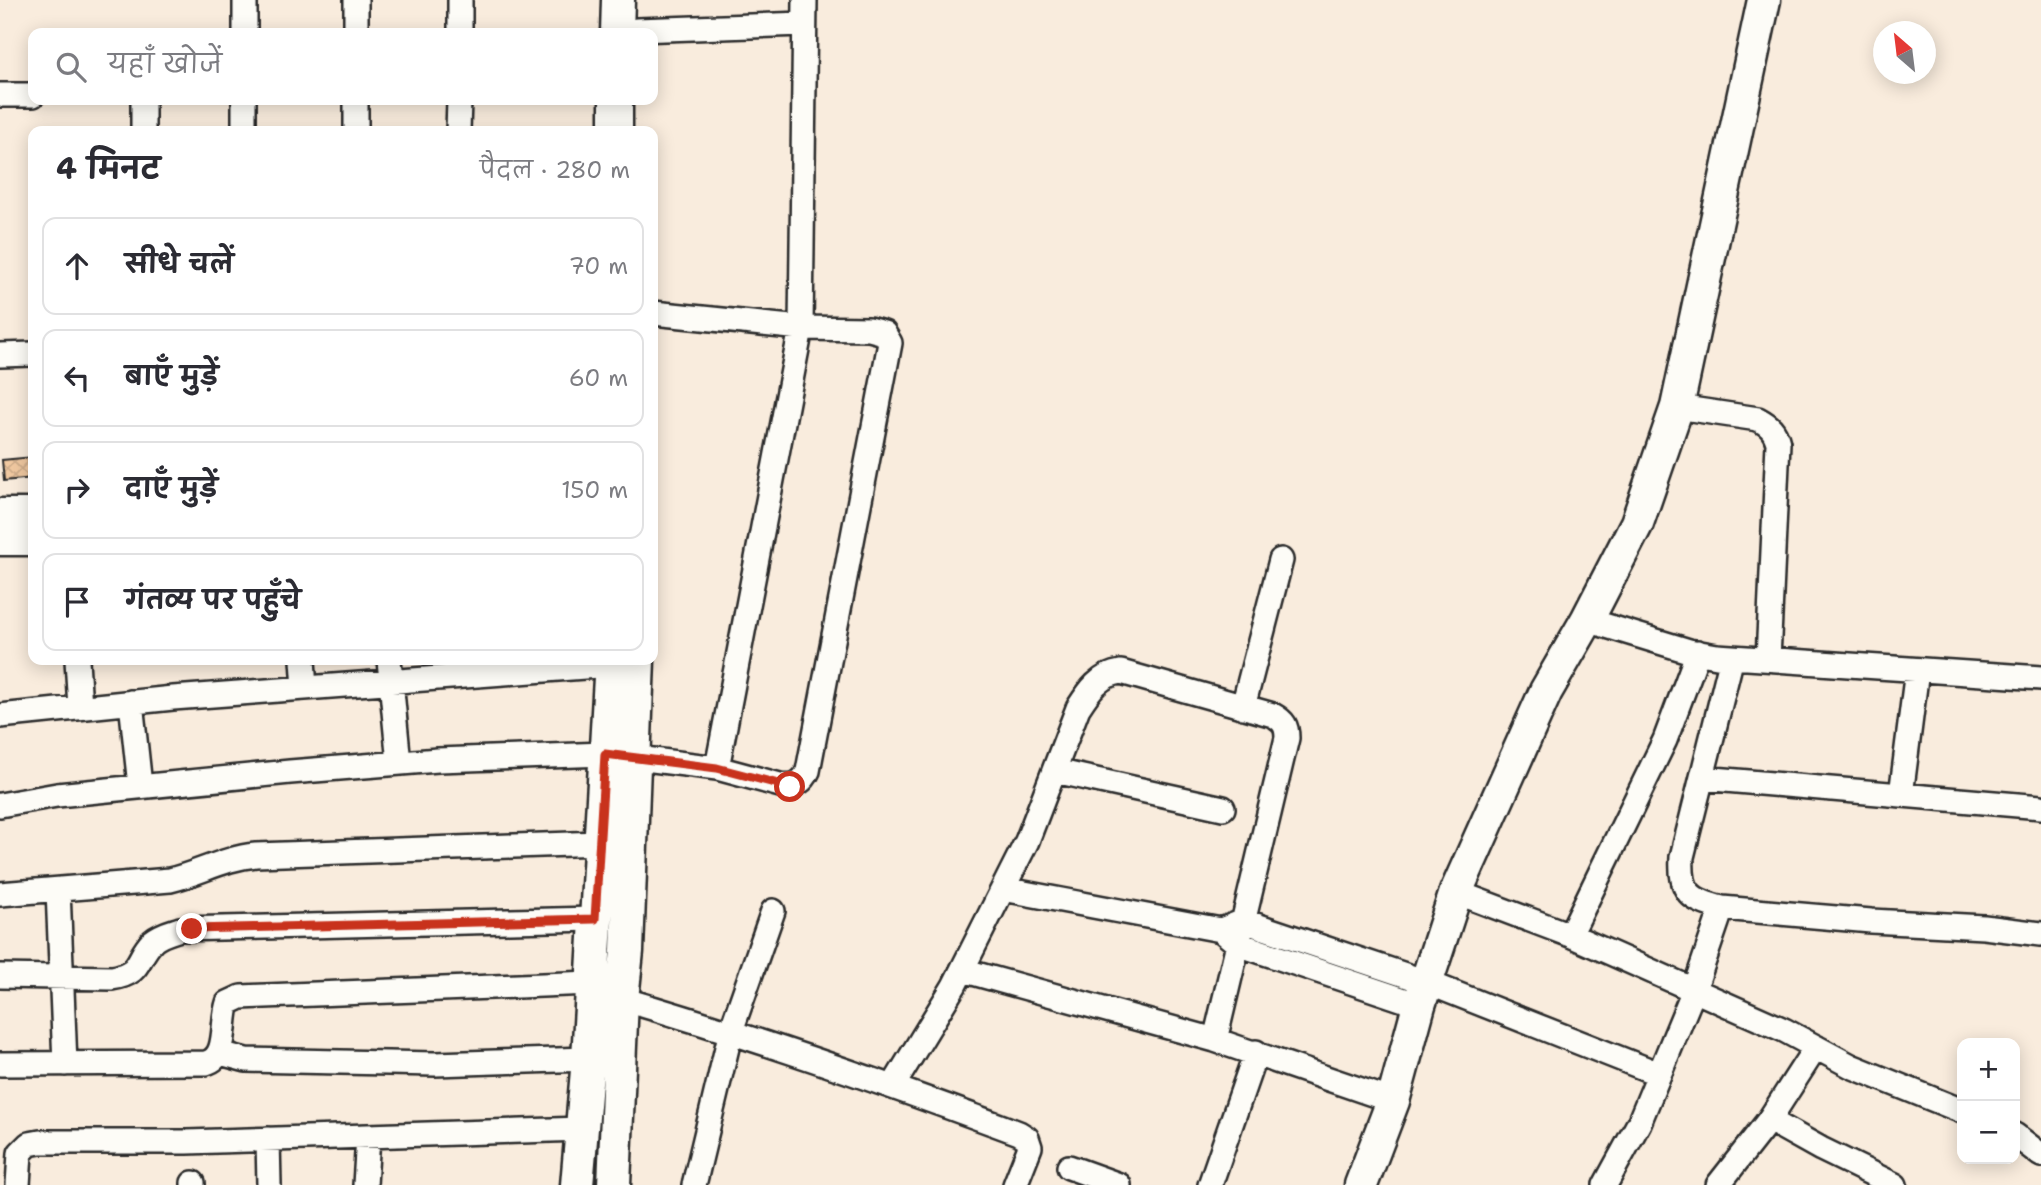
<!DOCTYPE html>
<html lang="hi">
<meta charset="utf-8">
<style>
:root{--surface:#fff;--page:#f2f2f3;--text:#2b2b33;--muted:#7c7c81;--line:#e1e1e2}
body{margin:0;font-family:"Shantell Sans","Playpen Sans Deva",sans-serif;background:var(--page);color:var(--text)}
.controls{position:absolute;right:21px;bottom:21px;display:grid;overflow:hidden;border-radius:14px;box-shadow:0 4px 18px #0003}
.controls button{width:63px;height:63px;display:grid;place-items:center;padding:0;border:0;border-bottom:2px solid var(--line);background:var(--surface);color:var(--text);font:35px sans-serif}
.compass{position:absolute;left:1873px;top:21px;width:63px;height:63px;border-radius:50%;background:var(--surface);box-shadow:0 4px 18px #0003;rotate:332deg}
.stop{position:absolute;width:21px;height:21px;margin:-16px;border:5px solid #c8321e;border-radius:50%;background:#fff}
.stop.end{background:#c8321e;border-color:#fff;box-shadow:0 2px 7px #0008}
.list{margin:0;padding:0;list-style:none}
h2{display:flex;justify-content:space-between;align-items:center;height:91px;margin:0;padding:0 28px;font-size:30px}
h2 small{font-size:23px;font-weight:400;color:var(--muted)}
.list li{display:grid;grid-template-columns:46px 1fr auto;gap:21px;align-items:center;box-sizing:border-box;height:98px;margin:0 14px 14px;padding:0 14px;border:2px solid var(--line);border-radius:14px}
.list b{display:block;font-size:26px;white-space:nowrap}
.list em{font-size:23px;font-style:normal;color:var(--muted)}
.icon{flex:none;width:38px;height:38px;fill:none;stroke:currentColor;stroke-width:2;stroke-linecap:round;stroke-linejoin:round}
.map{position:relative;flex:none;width:2041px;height:1185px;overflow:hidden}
.search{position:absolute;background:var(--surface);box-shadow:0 4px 18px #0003;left:28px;top:28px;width:630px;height:77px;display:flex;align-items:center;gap:18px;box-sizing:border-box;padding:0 24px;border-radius:14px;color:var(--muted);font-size:26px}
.panel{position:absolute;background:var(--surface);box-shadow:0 4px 18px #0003;left:28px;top:126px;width:630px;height:539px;border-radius:14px}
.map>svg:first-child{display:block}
</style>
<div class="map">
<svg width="2041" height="1185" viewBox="0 0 2041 1185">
<defs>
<pattern id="building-cross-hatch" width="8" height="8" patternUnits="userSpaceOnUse" patternTransform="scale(1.75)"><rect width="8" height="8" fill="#f0c8a0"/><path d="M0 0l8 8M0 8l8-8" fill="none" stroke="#ceac8a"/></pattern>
</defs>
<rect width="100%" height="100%" fill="#f9ecdd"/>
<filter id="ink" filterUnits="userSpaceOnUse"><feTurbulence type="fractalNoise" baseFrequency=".0143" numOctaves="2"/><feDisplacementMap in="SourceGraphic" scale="14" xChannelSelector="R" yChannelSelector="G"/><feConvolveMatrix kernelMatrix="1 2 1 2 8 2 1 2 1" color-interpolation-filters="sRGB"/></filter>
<g filter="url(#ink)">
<!-- building -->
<path fill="url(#building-cross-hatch)" stroke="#2b2b2b" stroke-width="2" d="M33,457V478L4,481L2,460Z"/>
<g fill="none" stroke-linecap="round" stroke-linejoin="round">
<!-- street casing -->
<g stroke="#2b2b2b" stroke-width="28">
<path id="street" d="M356,0V33
M637,30L804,24
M245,33V0
M460,33V0
M0,95H33
M356,100V131
M143,131V100
M244,131V100
M458,131L459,100
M0,355L33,354
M1677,407L1758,419C1769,425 1775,430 1778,443L1768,659
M1587,620L1689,651L1717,656L2041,678
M77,660L80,707
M303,660L305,688
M389,660L399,763
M131,702L140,786
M1243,707L1281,560
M0,716L173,698L611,665
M717,768L801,328L805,0
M1055,771L1223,808
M1702,778L2041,807
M1901,795L1917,670
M0,805L57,795L290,772L438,760L605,754L717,768L780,785C793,787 802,784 808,771L890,343L884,333L869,329L801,328L653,313
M1003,889L1221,930L1238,944L1419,1005
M58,890L65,1064
M1456,892L1570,935L1784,1030L1851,1066L1962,1111
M0,894L170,880C200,873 224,858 256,855L600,843
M1722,908L1871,921L1984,927L2041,934
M1221,930L1244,921L1426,982L1659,1074
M1570,935L1665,740L1698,652
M962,970L1215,1040L1393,1101
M0,976L112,978C143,973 135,959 153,941C161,934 171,932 180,929L595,919
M622,999C756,1038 888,1084 1019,1133L1027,1138L1030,1147L1015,1185
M220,1053L246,1060L435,1064L588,1059
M0,1064L206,1063C229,1057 221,1022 228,1003L241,997L591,983
M893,1086L954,986L1027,841L1078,708C1089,691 1099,675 1121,672L1273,715C1284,721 1287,726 1287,738L1215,1040
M1769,1120L1821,1149L1895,1185
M2015,1135L2041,1155
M268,1139L269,1185
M1069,1167L1119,1185
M18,1185L20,1153L29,1144L40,1142H187L581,1129
M193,1185V1183
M365,1185L368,1136
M694,1185L731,1031L773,911
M1210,1185L1256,1052
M1605,1185L1639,1123L1694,990L1722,908C1690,900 1680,893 1682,857L1732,657
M1718,1185L1769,1120L1816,1047"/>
</g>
<!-- secondary casing -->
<g stroke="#2b2b2b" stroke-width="37">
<path id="secondary" d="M617,33L618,0
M616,131V100
M0,515H33
M0,539H33
M577,1185L588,1059L611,660
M614,1185L622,999L627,951L638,660
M1361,1185L1393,1101L1419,1005L1456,892L1546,691L1587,620L1637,523L1677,407L1764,0"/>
</g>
<!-- street -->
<use href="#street" stroke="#fdfcf7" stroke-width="23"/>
<!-- secondary -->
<use href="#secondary" stroke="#fdfcf7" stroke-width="32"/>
</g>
</g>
<g fill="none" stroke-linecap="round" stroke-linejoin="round" filter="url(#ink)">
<!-- route -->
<path stroke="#c8321e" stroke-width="9" d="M192,929L595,919L605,754L717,768L790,787"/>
</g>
</svg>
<div class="controls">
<button>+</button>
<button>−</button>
</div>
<svg class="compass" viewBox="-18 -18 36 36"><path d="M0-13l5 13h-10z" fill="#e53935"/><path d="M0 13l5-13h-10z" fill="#7c7c81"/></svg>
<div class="stop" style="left:790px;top:787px"></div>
<div class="stop end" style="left:192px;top:929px"></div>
<div class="search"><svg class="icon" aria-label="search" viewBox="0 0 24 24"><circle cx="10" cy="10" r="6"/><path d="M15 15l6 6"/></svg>यहाँ खोजें</div>
<section class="panel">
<h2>4 मिनट<small>पैदल · 280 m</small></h2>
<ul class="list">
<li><svg class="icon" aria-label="ahead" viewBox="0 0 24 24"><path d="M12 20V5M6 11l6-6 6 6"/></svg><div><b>सीधे चलें</b></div><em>70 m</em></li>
<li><svg class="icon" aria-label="left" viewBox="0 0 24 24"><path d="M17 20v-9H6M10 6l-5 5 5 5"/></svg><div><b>बाएँ मुड़ें</b></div><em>60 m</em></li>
<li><svg class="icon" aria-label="right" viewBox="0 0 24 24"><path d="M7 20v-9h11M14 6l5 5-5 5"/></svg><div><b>दाएँ मुड़ें</b></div><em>150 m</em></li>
<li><svg class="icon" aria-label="arrive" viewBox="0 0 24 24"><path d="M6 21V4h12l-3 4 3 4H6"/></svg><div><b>गंतव्य पर पहुँचे</b></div></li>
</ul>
</section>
</div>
